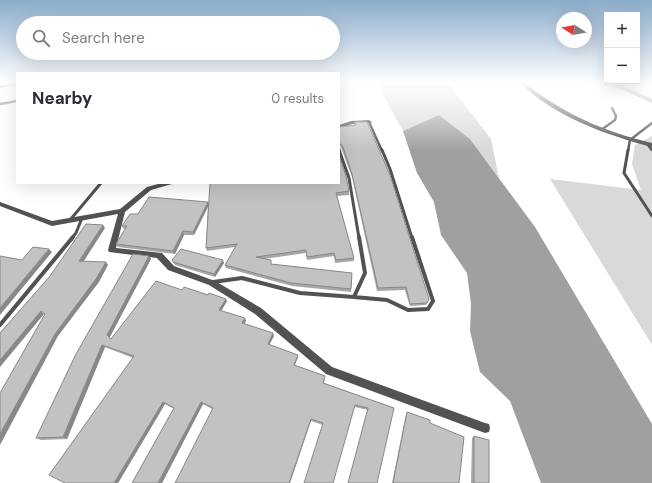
<!DOCTYPE html>
<meta charset="utf-8">
<style>
:root{--surface:#fff;--page:#f2f2f3;--text:#2b2b33;--muted:#7c7c81;--line:#e1e1e2}
body{margin:0;font-family:"DM Sans",sans-serif;background:var(--page);color:var(--text)}
.controls{position:absolute;right:12px;top:12px;display:grid;overflow:hidden;border-radius:0px;box-shadow:0 4px 16px #0002}
.controls button{width:36px;height:36px;display:grid;place-items:center;padding:0;border:0;border-bottom:1px solid var(--line);background:var(--surface);color:var(--text);font:20px sans-serif}
.compass{position:absolute;left:556px;top:12px;width:36px;height:36px;border-radius:50%;background:var(--surface);box-shadow:0 4px 16px #0002;rotate:281deg}
.list{margin:0;padding:0;list-style:none}
h2{display:flex;justify-content:space-between;align-items:center;height:52px;margin:0;padding:0 16px;font-size:17px}
h2 small{font-size:13px;font-weight:400;color:var(--muted)}
.icon{flex:none;width:22px;height:22px;fill:none;stroke:currentColor;stroke-width:2;stroke-linecap:round;stroke-linejoin:round}
.map{position:relative;flex:none;width:652px;height:483px;overflow:hidden}
.search{position:absolute;background:var(--surface);box-shadow:0 4px 16px #0002;left:16px;top:16px;width:324px;height:44px;display:flex;align-items:center;gap:10px;box-sizing:border-box;padding:0 14px;border-radius:22px;color:var(--muted);font-size:15px}
.panel{position:absolute;background:var(--surface);box-shadow:0 4px 16px #0002;left:16px;top:72px;width:324px;height:112px;border-radius:0px}
.map>svg:first-child{display:block}
</style>
<div class="map">
<svg width="652" height="483" viewBox="0 0 652 483">
<rect width="100%" height="100%" fill="#fff"/>
<!-- green -->
<path fill="#d9d9d9" d="M376,82H447L491,139L499,178L470,139L439,115L403,131Z
M652,136V345L550,179L641,190L632,164L635,145Z"/>
<!-- water -->
<path fill="#a0a0a0" d="M439,115L470,139L535,227L652,424V483H541L510,401L480,372L470,331L471,304L467,273L441,235L434,202L417,173L403,131Z"/>
<g fill="none" stroke-linecap="round" stroke-linejoin="round">
<!-- canal -->
<path fill="#a0a0a0" fill-rule="evenodd" d="M605,82H614L652,99V103Z"/>
<!-- service-far2 -->
<path stroke="#525252" stroke-width="2.5" d="M0,104L17,101
M369,122L382,151
M601,130L615,120L616,116L612,108
M647,144L652,150
M339,149L340,151
M628,151L630,140L652,123"/>
<!-- service-far1 -->
<path stroke="#525252" stroke-width="3" d="M339,150L349,178L359,238
M382,150L390,169L412,238
M628,150L624,173L652,216
M70,220L101,183
M72,238L76,233L82,218"/>
<!-- service -->
<path stroke="#525252" stroke-width="4" d="M213,282L242,278L300,293L354,297L365,273L359,237
M354,297L387,300L408,310L428,309L433,301L412,237
M0,325L73,237"/>
<!-- minor -->
<path fill="#525252" fill-rule="evenodd" d="M519,82H524C561,113 605,132 652,143V147C606,135 553,116 519,82Z
M17,83V85L0,88V86Z
M369,120L372,122L371,123L352,124L339,129V125L351,121Z
M162,183H173L172,184L151,190L125,212L116,248L162,253L174,266L215,281L261,308L332,367L485,423L489,424L490,428L489,432L485,433L326,374L255,314L209,285L168,270L157,258L109,252L108,250L118,214L52,226L0,206V202L52,221L120,209L147,187Z"/>
</g>
<!-- wall -->
<path fill="#a7a7a7" d="M355,122L429,299L426,305L410,306L405,290L377,291L352,177L342,150L340,146L339,127L354,125Z
M349,191V195L337,196L354,258V261L335,263L334,256L307,260L306,253L264,259L272,264L352,273L351,292L292,286L226,268L225,265L235,247L207,251L206,248L208,206L194,235H184L175,254L118,247L116,244L125,229H124L122,226L138,214L208,202V204Z
M149,256L151,259L110,337L111,339L182,290L227,301L221,311L246,321L244,324L274,336L269,345L298,355V357L295,365L325,376V378L324,383L394,408L368,410L355,407L323,425L311,421L212,409L203,404L162,483H132L174,409L165,404L118,483L133,358L105,347L67,439L41,440L36,438Z
M172,260L224,263L215,277L175,265Z
M407,412L430,423L459,483H392L406,414Z
M474,436L489,483H471L472,438Z"/>
<!-- shaded-wall -->
<path fill="#888" d="M208,202L209,205L194,235L193,232Z
M103,225L105,228L82,264L79,261Z
M183,231L184,235L175,254L173,251Z
M49,249L52,252L0,315V308Z
M149,256L151,259L109,338L107,335Z
M223,260L224,263L215,277L214,274Z
M106,262L108,265L99,282L58,336L0,445V434L55,334Z
M226,299L227,301L220,313L219,310Z
M41,311L44,314L0,367V360Z
M245,318L246,321L243,326L242,323Z
M273,333L274,336L268,347V344Z
M102,345L105,347L67,439L63,437Z
M298,355V357L294,367V365Z
M163,402L165,404L118,483H114Z
M201,402L203,404L162,483H158Z
M311,419V421L290,483H289Z"/>
<!-- building -->
<path fill="#c2c2c2" stroke="#888" d="M355,122H367L390,175L429,299L427,303L410,304L406,287L378,288L352,174L343,147L340,143H339V127L356,125Z
M339,155L346,176L349,191L336,193L354,258L336,260L334,253L307,257L306,250L256,257L271,260V264L352,273L351,289L291,283L225,265L237,244L206,248L210,183H339Z
M149,197L208,202L193,232L183,231L173,251L116,244L127,226H122L130,214H138Z
M86,224L103,225L79,261L106,262L96,279L55,334L0,434V393L45,314L41,311L0,360V333L50,276Z
M33,247L49,249L0,308V256L22,260Z
M181,249L223,260L214,274L173,262L172,260Z
M133,254L149,256L107,335L111,339L156,281L182,290L184,287L208,295L209,293L226,299L219,310L245,318L242,323L273,333L268,344L298,355L294,365L325,376L323,383L394,408L377,483H348L368,408L355,405L333,483H304L323,423L311,419L289,483H175L213,408L201,402L158,483H132L174,408L163,402L114,483H65L49,475L134,356L102,345L63,437L36,438L76,354Z
M407,412L430,420V423L464,437L459,483H393Z
M474,436L489,440V483H474Z"/>
<!-- sky -->
<linearGradient id="sky" x2="0" y2="1"><stop stop-color="#8baccb"/><stop offset="0.55" stop-color="#fff"/><stop offset="1" stop-color="#fff" stop-opacity="0"/></linearGradient>
<rect width="652" height="150" fill="url(#sky)"/>
</svg>
<div class="controls">
<button>+</button>
<button>−</button>
</div>
<svg class="compass" viewBox="-18 -18 36 36"><path d="M0-13l5 13h-10z" fill="#e53935"/><path d="M0 13l5-13h-10z" fill="#7c7c81"/></svg>
<div class="search"><svg class="icon" aria-label="search" viewBox="0 0 24 24"><circle cx="10" cy="10" r="6"/><path d="M15 15l6 6"/></svg>Search here</div>
<section class="panel">
<h2>Nearby<small>0 results</small></h2>
<ul class="list">
</ul>
</section>
</div>
